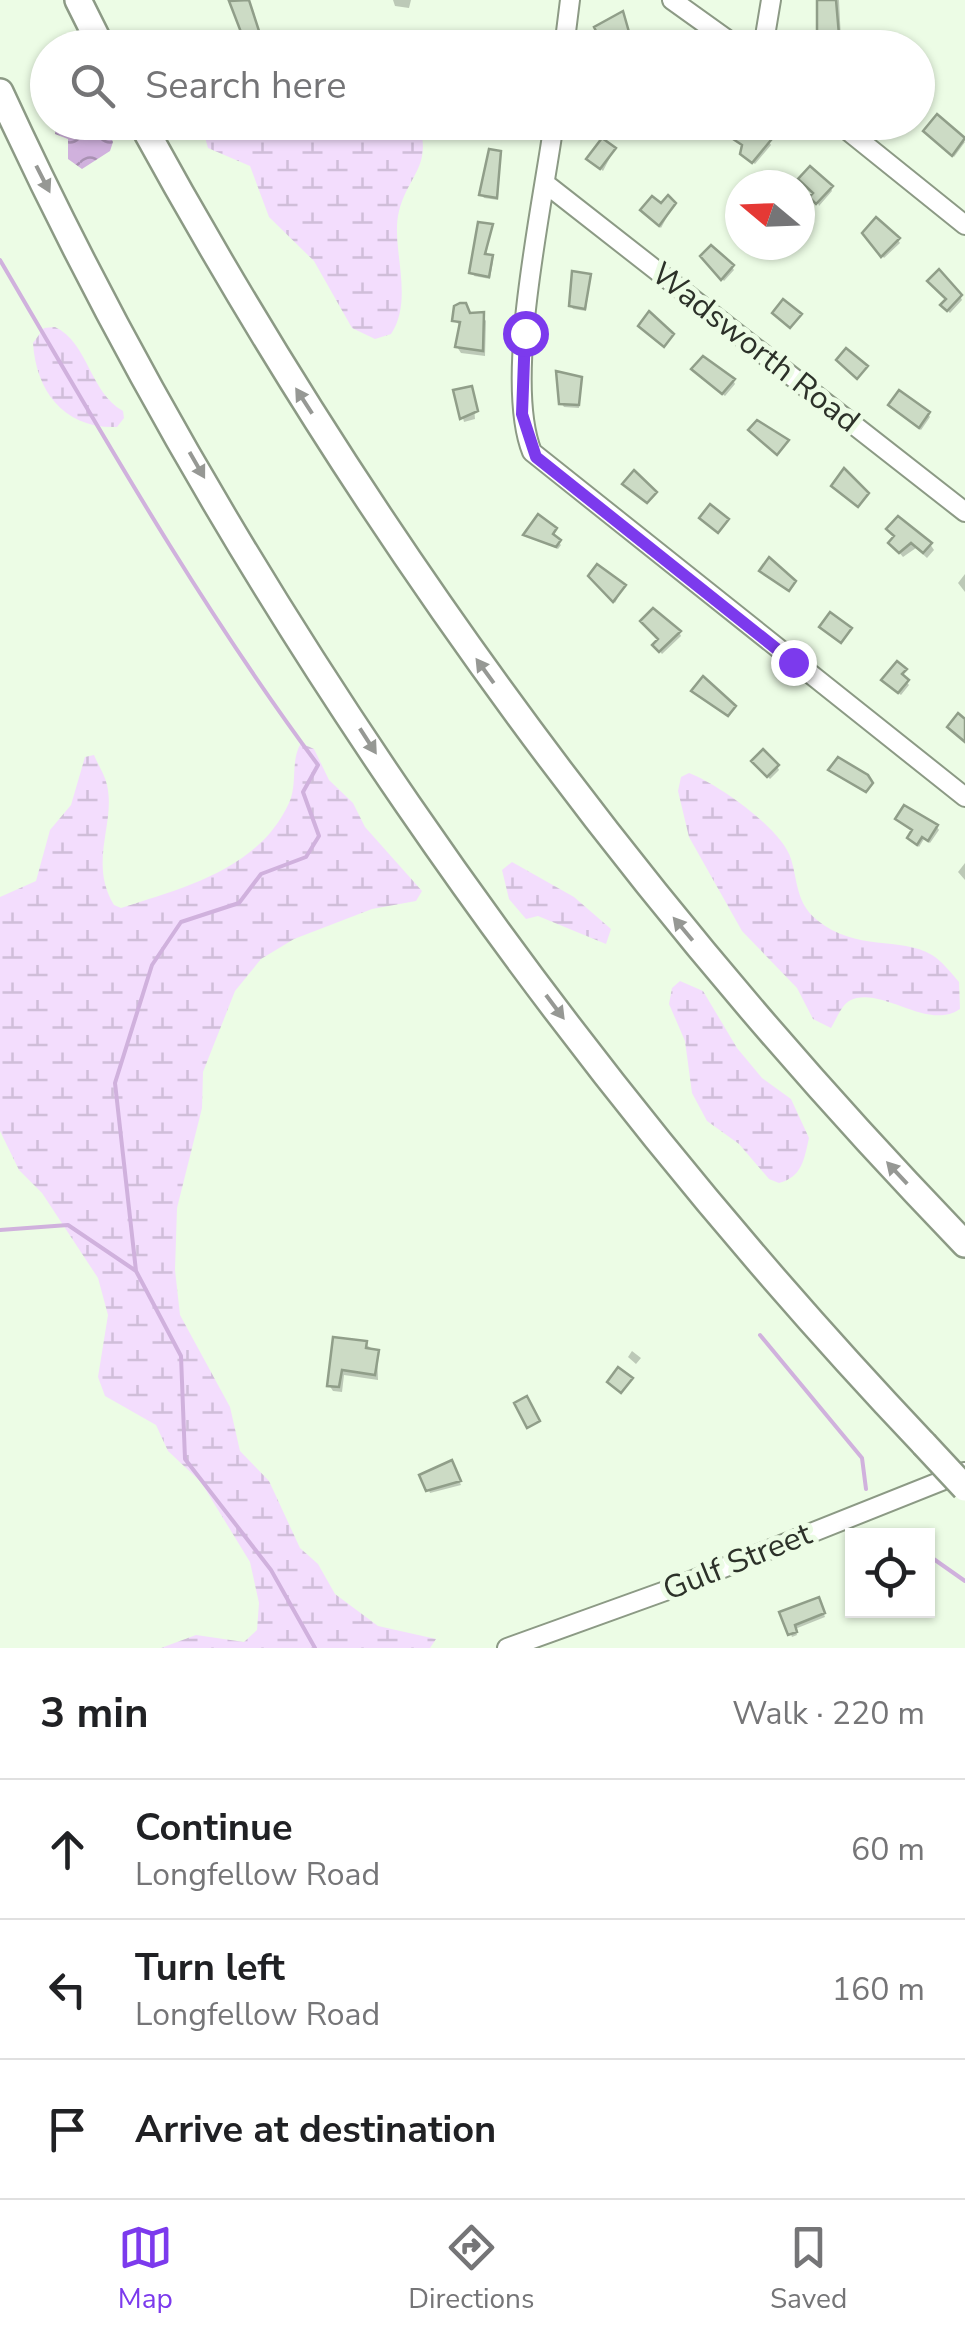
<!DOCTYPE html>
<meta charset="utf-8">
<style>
:root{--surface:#fff;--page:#f6f6f6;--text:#202124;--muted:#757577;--line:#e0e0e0;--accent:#7c3aed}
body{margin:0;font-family:"Nunito Sans",sans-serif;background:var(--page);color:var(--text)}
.controls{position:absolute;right:30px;bottom:30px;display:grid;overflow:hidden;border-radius:0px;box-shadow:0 2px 8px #0004}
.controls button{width:90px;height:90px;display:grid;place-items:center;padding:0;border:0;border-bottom:2px solid var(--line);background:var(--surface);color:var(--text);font:50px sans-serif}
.compass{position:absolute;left:725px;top:170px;width:90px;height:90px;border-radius:50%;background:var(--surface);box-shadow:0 2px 8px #0004;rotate:289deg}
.stop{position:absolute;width:30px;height:30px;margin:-22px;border:8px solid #7c3aed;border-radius:50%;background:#fff}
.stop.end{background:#7c3aed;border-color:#fff;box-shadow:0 2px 10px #0008}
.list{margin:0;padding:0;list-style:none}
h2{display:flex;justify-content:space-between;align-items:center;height:130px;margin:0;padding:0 40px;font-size:42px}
h2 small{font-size:32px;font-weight:400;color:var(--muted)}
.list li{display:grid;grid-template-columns:65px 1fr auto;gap:30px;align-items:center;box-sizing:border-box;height:140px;padding:0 40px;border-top:2px solid var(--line)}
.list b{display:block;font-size:38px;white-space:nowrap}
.list p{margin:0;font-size:32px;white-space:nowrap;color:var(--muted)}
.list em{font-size:32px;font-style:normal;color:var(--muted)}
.icon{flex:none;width:55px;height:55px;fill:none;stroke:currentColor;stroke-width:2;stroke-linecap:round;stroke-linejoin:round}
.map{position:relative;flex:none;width:965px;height:1648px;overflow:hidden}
.search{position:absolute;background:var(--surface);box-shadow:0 2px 8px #0004;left:30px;right:30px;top:30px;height:110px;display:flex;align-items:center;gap:25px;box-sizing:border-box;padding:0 35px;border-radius:55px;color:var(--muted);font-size:38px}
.sheet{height:550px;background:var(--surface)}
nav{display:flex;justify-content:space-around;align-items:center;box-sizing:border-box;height:140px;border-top:2px solid var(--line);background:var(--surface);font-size:28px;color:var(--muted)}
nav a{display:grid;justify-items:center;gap:5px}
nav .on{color:var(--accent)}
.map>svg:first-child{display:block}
</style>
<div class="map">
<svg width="965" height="1648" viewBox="0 0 965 1648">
<defs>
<pattern id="wetland-marsh" width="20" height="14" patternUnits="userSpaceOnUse" patternTransform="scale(2.5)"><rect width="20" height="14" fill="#f3ddfd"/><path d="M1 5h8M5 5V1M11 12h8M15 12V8" fill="none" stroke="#d0bed9"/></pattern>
<pattern id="water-waves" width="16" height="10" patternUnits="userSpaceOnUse" patternTransform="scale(2.5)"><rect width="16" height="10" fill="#d0b1dd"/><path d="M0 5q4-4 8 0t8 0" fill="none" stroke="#a991b3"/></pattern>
</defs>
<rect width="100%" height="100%" fill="#ecfce5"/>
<!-- wetland -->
<path fill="url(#wetland-marsh)" d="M201,123H419C432,167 409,174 399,211C390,246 415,298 391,334L375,339L352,328L314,261L269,217L250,166L208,148Z
M55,327C88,342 90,393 123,411L124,418L117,427C64,429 36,391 33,343L44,328Z
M301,743L314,749L329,780L353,803L365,827L422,891L416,901L372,909L294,939L261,959L235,991L203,1072L202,1108L177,1208L175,1270L180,1315L230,1407L240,1451L269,1481L300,1548L318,1564L335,1594L378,1626L436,1639L430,1648H161L196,1635L244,1642L257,1630L259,1603L250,1562L201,1482L168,1451L156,1425L105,1396L98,1377L108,1315L98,1278L42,1193L19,1170L0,1131V897L36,881L50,830L71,805L85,757L94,755C98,765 105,775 107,785C116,824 88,862 114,905L121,908C184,888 259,869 289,803C298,784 290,761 301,743Z
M689,773C718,784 782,829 791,859C798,882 796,903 817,920C856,952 900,936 932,955C942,961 951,973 959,982L960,1009C927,1032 880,984 849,1001C841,1006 836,1020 831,1028L813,1019L797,988L742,931L689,837L678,791L681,777Z
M512,862L574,897L611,929L606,944L538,916L526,919L509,899L502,870Z
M680,981L703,991L737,1048L762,1078L791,1099L809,1138C804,1160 802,1177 779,1183L769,1179L739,1144L707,1121L692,1093L685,1041L669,1004L672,988Z"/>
<!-- water -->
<path fill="url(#water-waves)" d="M56,122L104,123L113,142L110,151L82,169L68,159V139L55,134Z"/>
<!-- shadow -->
<path fill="#0003" d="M393,0H411L409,8L395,6Z
M820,0H839L841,40L823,39L820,33Z
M624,17L631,43L624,37L606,45L598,28Z
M347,41L349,48H319Z
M937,118L965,142L954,157L928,135Z
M738,142H769L771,145L755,164L745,157L744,146Z
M614,150L603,171L589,159Z
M500,153L498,200L484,198L482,195Z
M831,188L832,191L819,206L815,194Z
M674,204L661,228L645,213L661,207Z
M491,227L486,257L493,261L490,279L474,276Z
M867,237L898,240L900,243L884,258Z
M705,260L732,267L734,270L724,281Z
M590,277L586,311L573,309L571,306Z
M960,296L962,300L950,313L945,308Z
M469,315H482L486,321L485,356L461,353L457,347L462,327L455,321Z
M696,373L733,380L735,384L725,396Z
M580,379L579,408L564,407L562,404Z
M456,392H473L475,419L464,422Z
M891,406L928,414L930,417L921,430Z
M555,529L554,538L561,545L558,549L526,535Z
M889,530L930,544L934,550L927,558L916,548L903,557L891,543L896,538Z
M965,574V592L958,583Z
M624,586L615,603L606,594Z
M679,632L681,636L662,654L657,648Z
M905,670L903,678L909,685L901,695L886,684Z
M756,765L777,766L779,770L770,779Z
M898,819L937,827L939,830L930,843L924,839L919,847L910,838L914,832Z
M965,863V880L958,872Z
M335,1340L365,1344L377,1352L378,1380L344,1375L342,1392L333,1391L329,1385Z
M632,1351L641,1358L636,1364L628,1357Z
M451,1463L461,1485L430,1493L423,1476Z
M820,1603L825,1617L795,1629L797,1635L792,1637L782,1613Z"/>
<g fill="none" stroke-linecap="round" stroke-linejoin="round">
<!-- stream -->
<path stroke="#d0b1dd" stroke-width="4" d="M0,260C101,432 199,605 318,765L303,792L319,836L306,857L261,874L239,903L181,922L152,965L115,1083L136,1271
M0,1230L68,1225L136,1271L181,1356L185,1459L271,1570L315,1648
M760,1335L862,1458L866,1489
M892,1530L900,1536
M928,1555L965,1581"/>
</g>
<!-- building -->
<path fill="#ccdbc5" stroke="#909e89" stroke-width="2.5" d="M249,0L260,34L244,40L229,1Z
M817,0H836L839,35L817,34Z
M623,11L631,39L623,42L620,35L602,43L594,27Z
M937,114L965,138L952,156L923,131Z
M746,122L771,140L752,163L740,154L742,145L733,139Z
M602,138L616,148L600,169L586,159Z
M489,149L501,151L497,198L479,195Z
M810,166L833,186L816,204L809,197L813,193L798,179Z
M668,195L676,203L659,226L640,210L652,196L661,203Z
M876,217L900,238L881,257L862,233Z
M478,222L493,224L485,254L493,255L489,277L469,273Z
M711,245L734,265L721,280L700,256Z
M939,269L962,295L947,311L940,305L946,299L927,281Z
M572,271L591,274L585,309L569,306Z
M783,299L802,314L790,328L772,313Z
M460,303H466L470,313L484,312L483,351L455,347L460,322L452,321L454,306Z
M649,311L674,334L664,347L638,326Z
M846,348L868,366L857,379L836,360Z
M703,356L735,379L722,394L691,369Z
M556,371L582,377L579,405L559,404Z
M472,386L478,411L460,419L453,390Z
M899,390L930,412L919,428L888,405Z
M757,420L789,440L777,455L748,430Z
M844,468L869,493L858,507L831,486Z
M634,470L657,492L647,503L622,484Z
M710,504L729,519L718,533L699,518Z
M538,514L557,528L553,534L561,540L556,547L523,535Z
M898,516L932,543L923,553L911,543L899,553L888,543L894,536L886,529Z
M769,557L796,581L789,591L759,571Z
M597,564L626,585L613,602L588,576Z
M653,608L681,631L659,652L652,645L658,639L640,621Z
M830,612L852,628L841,643L819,627Z
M897,661L907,669L902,674L909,680L898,693L881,680Z
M703,676L736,706L728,716L691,691Z
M958,713L965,719V742L947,727Z
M763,749L779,765L767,777L751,761Z
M838,757L868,775L873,783L866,792L828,770Z
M904,805L938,825L928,841L922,837L917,845L907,838L912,830L895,819Z
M333,1337L367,1341L366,1348L379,1350L375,1375L342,1370L339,1387L327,1386Z
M618,1367L633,1378L621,1393L607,1382Z
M527,1396L540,1421L527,1428L514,1403Z
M452,1460L461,1481L426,1491L419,1475Z
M819,1597L825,1613L795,1625L797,1632L788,1635L779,1612Z"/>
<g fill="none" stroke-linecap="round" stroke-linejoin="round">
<!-- minor casing -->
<g stroke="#8c9a85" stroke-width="22">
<path id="minor" d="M672,0L739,48
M564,48L570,0
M763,48L771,0
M554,122C543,205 503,380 532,452L965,797
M837,122L965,225
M546,184L965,512
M507,1648L668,1590L964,1472"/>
</g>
<!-- highway casing -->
<g stroke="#8c9a85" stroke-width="30">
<path id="highway" d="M78,0L102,48
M0,92C223,577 557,1057 924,1444
M141,122C365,531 641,909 965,1244"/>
</g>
<!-- minor -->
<use href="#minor" stroke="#fff" stroke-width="18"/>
<!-- highway -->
<use href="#highway" stroke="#fff" stroke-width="25"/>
<!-- highway-bridge casing -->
<g stroke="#8c9a85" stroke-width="30" stroke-linecap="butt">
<path id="highway-bridge" d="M924,1444L965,1488"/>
</g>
<!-- highway-bridge -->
<use href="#highway-bridge" stroke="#fff" stroke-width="25"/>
</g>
<!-- one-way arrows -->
<defs><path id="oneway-solid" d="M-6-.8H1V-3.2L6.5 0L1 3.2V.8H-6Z" transform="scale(2.5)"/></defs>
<g fill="#969894">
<use href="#oneway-solid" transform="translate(43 179) rotate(63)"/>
<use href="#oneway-solid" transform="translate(304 401) rotate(-123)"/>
<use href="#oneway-solid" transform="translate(197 465) rotate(60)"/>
<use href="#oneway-solid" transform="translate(485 671) rotate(-126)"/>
<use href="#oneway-solid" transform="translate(368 741) rotate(57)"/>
<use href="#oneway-solid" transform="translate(683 929) rotate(-130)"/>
<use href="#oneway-solid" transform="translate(555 1007) rotate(53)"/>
<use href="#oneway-solid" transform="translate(897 1173) rotate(-133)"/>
</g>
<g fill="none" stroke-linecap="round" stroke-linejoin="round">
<!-- route -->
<path stroke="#7c3aed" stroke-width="12" d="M525,333L522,414L536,457L793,662"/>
</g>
<g text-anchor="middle" stroke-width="10" stroke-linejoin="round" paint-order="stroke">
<!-- street labels -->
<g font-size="32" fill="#2c3129" stroke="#ecfce5">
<text transform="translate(756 347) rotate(38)" y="11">Wadsworth Road</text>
<text transform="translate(737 1561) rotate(-22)" y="11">Gulf Street</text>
</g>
</g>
</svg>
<div class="controls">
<button><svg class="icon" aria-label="locate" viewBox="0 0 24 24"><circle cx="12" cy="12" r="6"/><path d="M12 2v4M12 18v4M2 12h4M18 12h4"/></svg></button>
</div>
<svg class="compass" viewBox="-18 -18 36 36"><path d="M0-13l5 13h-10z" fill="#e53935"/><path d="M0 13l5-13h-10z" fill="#757577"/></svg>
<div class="stop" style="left:525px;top:333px"></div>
<div class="stop end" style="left:793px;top:662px"></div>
<div class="search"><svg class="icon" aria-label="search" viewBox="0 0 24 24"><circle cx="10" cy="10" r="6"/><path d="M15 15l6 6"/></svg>Search here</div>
</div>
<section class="sheet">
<h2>3 min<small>Walk · 220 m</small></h2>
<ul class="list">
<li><svg class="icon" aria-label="ahead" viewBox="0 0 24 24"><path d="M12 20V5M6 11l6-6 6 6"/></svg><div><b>Continue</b><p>Longfellow Road</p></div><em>60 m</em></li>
<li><svg class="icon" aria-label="left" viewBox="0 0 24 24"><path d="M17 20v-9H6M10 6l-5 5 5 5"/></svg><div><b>Turn left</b><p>Longfellow Road</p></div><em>160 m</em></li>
<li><svg class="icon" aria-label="arrive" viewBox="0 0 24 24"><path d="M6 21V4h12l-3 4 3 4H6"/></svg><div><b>Arrive at destination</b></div></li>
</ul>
</section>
<nav>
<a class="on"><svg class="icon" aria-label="map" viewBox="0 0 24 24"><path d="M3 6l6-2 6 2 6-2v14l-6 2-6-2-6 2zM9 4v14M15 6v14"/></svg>Map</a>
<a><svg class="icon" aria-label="directions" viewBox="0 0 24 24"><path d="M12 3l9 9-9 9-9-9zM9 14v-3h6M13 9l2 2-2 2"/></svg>Directions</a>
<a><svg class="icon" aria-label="saved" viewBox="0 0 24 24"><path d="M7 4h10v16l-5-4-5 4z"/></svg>Saved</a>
</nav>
